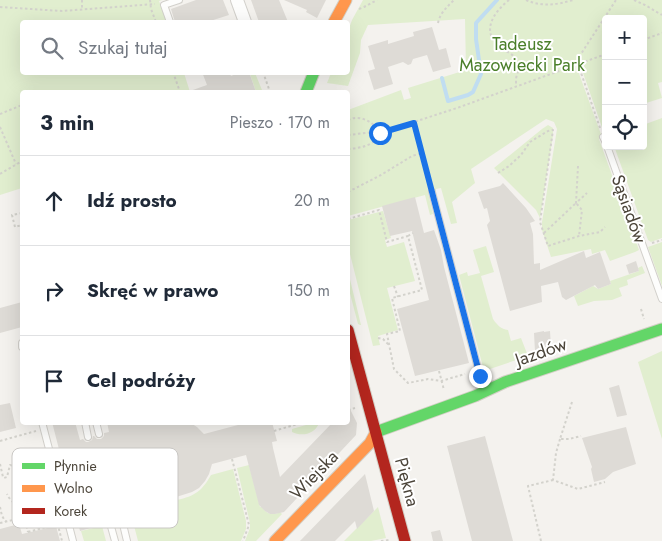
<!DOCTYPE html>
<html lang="pl">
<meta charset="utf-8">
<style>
:root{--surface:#fff;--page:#f2f2f3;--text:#1f2937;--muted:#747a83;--line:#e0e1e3}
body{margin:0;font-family:Jost,sans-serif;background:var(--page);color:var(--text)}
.controls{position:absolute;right:15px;top:15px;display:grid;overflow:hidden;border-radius:5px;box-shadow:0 5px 20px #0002}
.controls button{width:45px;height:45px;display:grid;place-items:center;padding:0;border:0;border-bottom:1px solid var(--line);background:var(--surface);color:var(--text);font:25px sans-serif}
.stop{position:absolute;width:15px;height:15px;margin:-11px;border:4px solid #1a73e8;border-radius:50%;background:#fff}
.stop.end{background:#1a73e8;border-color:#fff;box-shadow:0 1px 5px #0008}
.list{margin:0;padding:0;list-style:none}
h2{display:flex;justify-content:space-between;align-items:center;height:65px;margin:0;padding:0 20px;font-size:21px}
h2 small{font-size:16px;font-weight:400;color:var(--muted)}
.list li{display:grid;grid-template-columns:32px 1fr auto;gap:15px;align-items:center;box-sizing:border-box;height:90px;padding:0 20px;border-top:1px solid var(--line)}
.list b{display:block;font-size:19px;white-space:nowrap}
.list em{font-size:16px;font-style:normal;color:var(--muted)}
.icon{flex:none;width:28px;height:28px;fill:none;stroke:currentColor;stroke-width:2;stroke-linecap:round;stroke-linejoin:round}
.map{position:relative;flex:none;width:662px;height:541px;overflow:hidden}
.search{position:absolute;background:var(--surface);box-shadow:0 5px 20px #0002;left:20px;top:20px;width:330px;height:55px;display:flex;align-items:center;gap:12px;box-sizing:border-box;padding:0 18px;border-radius:5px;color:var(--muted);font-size:19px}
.panel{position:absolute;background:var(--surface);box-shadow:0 5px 20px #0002;left:20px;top:90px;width:330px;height:335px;border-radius:5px}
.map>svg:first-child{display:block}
</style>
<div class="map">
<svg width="662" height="541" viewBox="0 0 662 541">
<rect width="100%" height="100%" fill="#f4f2ee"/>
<!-- green -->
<path fill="#e1eecf" d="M0,0H162L159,1L167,22H22V72L184,73L190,92H22V188L0,195Z
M363,0H662V82L658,83L662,98L643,104V19H606V136H605L581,67L577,68L602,137L599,139L639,250L635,252L610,261L605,250L592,254L591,249L551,257L542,230V222L557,129L554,122L546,119L471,169L475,183L452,202L457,223L451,224L441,188L436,189V191L428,193L433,214L430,215L425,195L348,216V110L401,90L404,100L411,98L408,88L466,70L465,19L368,25L361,40L360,53L348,86L327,83L331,73L348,72V31L352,20Z
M255,73L262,90L256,92L250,74Z
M662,118V238L651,242L648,240L614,146H643V125Z
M548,125L553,128V135L540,218L536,210L494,168L542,129Z
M383,211L391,238L385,240L387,247L404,242L415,281L387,288L398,330L378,336L380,345L373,346L348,246V220Z
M662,242V286L648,247Z
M486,246L494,272L481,276L493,319C497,325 501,329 508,330L511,341L521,338L528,356L484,371L459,275L467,272L468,276L480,273L473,250Z
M642,266L645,273L627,280L628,285L619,288L622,296L612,300L594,301L578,306L574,296L593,286L595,287L598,289L611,284L610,281L639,271L638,268Z
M348,271L361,325H360L358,324L348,286Z
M662,351V439L638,362Z
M313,423H319C315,434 302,437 292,432V429Z
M249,465L260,507H262C266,514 273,516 280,512L282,514L256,541H245L250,528V523L237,468Z
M233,469L246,521V529L241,541H138L132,518L178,506L177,500C195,496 202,491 211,475Z
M378,507L386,538L371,541H344Z
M102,526L106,541H84L81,531Z"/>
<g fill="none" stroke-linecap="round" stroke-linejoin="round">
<!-- stream -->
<path stroke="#c0ddf1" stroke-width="4" d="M442,78L448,101L468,95L473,92L481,74L476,39V23L497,0"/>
</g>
<!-- building -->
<path fill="#dedbd6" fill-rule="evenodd" d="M196,0H223L229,15L207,22H175L171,9Z
M251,0H279L288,22H259Z
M284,0H326L317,18L306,12L307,10Z
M432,27L439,50L446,48L451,67L433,72L427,55L413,59L411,64L408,65L403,62L388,67L393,84L374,90L368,71L375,69L368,46L388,40V44L414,36L413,32Z
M202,72H229L231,76L241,72H249L256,92H190V91L207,85Z
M503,183L526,208L535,221L530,223L533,234L534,264L540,263V270L584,251L586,258L600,252L611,284L598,289L595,285L566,300L562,297L558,282L541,286L542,302L510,311L487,225L490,221L487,208L484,209L478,192L500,186Z
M415,197L424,233L434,230L441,250L444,267L469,363L415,376L397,309L429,300L412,231L390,236L382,206Z
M636,261L639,271L629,274L626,265Z
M22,302V327L0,333V308Z
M544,331V332L550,331L551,347L535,352L534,333Z
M619,385L627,415L617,417L609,388Z
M10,403L16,428L0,432V405Z
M348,405L357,423L356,435L284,512L275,514H270L265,511L259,505L246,455L212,464L209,474L205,481L199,488L192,492L173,498L175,505L127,519L124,515H120L117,518V521L115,522L113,519L109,518L106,520L105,524L80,531L52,422H75L80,440L83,439L86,442H88L92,440L93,436H94L97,439H101L104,436V433L109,432L107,422H189L197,427L204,434L238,425L237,422H272L277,441L272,442L273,448L280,477L333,422H348ZM104,452L108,453L110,456L115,454L125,491L120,492V495L117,498H113L110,495H108L106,500L102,501L98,498L95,499L86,462L89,461V458L92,455H96L99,459L100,458L101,454Z
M626,427L636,464L613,472L605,479L594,482L591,469L592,467L582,438Z
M485,436L513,541H472L447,446Z
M365,474L374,511L357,529L355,521L335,541H300Z
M19,524L22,534L56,526L60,541H0V529Z
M440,530L443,541H433L431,532Z"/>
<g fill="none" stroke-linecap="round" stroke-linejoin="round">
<!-- lane casing -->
<g stroke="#d2d0cb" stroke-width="8">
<path id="lane" d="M170,22L164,5L179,0
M603,137L606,143
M607,146L662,299
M432,192L480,376L485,390
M22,343V347
M42,422L73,541
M85,422L88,437
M96,422L99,434
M105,457L115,493
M94,460L103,496
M122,520L127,541
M110,523L115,541"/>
</g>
<!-- street casing -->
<g stroke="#d2d0cb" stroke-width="14">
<path id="street" d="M237,0L245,22"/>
</g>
<!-- fast casing -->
<g stroke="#d3cfc5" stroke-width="13">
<path id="fast" d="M306,92L314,72
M376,432L475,396L505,382L662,329"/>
</g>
<!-- slow casing -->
<g stroke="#d3cfc5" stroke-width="13">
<path id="slow" d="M334,22L346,0
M275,541L370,443L376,432"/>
</g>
<!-- jam casing -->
<g stroke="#d3cfc5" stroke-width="13">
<path id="jam" d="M348,330L405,541"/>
</g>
<!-- path -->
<path stroke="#d3d2cc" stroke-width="2" stroke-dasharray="2.5 2.5" stroke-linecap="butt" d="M82,0V10
M150,0L151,9L156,22
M509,0C493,13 480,32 501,48C506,52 514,54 517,60C521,67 517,72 516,79C516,81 516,85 516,87
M526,0C542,7 556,5 573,0
M634,0L645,5L662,15
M0,7L62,11L155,4
M359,9L364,7L377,0
M438,23C440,13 447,7 454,0
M643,40L662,33
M173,72L180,92
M263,72L270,92
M0,114L22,105
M348,120C360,114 374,122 380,133
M414,123L430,183
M0,127L16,164
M600,128L578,64L579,57L616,0
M348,135L374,132L380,133
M348,149C360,148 375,146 380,133L457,108L606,54
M578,166L576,203L587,193
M498,173L509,166L521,155L530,142L548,131L553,130L540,222L548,246L579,236L600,232L605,227
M0,174L22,161
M348,192L381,175L412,156L422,153
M22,213L12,215L15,227L22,225
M348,219L379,210L387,242L408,236L422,290L392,298L400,331L387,334L394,369L408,383L428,379L441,381L465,374
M544,233L576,203L582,210L579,236
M408,236L413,233
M652,243L662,240
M394,286L398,297
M641,309L644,319
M378,338L383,339L389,345
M439,371L444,390
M572,402L560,439H569L581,436
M348,410L355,408
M274,431L304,422
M560,439L556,453L553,480L578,489L605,482
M0,441L36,431
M232,459L248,521L249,525L243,541
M0,464L3,477L4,478L7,477L10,465L15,466L17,478L20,479L22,485C28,487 30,490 30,497L20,500L28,532
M20,479L23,469L26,468L45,481L48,480
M0,507L2,516L6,522
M55,514L62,541
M0,523L17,519C20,503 12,505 7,494
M48,527L45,513L40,509V504L45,501L49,504L51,515L55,514
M28,532L57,524
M381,541L389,540
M541,541L528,486L553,480"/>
<!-- lane -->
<use href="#lane" stroke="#fdfdfc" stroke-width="6"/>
<!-- street -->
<use href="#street" stroke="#fdfdfc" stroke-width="12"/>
<!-- fast -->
<use href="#fast" stroke="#63d668" stroke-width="11"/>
<!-- slow -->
<use href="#slow" stroke="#ff974d" stroke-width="11"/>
<!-- jam -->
<use href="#jam" stroke="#b3261e" stroke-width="11"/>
</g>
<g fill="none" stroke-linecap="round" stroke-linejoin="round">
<!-- route -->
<path stroke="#1a73e8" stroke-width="6" d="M380,133L414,123L480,376"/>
</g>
<g text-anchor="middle" stroke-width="4" stroke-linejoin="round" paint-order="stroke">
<!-- park labels -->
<g font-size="18" fill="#4a7f2a" stroke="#fff">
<text x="522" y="50">Tadeusz<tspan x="522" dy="21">Mazowiecki Park</tspan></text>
</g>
<!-- street labels -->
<g font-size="18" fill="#4b4439" stroke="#fff">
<text transform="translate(629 209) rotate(70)" y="6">Sąsiadów</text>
<text transform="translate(541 352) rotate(-19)" y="6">Jazdów</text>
<text transform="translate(314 475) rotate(-46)" y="6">Wiejska</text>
<text transform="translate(407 482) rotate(75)" y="6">Piękna</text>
</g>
</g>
<!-- legend -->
<rect x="12" y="448" width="166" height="80" rx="8" fill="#fff" stroke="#c9c7c4" stroke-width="1"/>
<rect x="22" y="463" width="23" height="6" fill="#63d668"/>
<rect x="22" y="485" width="23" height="7" fill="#ff974d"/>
<rect x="22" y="508" width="23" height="6" fill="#b3261e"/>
<g font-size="14" fill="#4b4439">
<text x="54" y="471">Płynnie</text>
<text x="54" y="493">Wolno</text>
<text x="54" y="516">Korek</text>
</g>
</svg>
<div class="controls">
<button>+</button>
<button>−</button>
<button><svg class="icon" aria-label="locate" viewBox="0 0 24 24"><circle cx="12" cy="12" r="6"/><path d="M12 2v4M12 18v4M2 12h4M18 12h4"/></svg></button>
</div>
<div class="stop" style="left:380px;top:133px"></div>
<div class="stop end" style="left:480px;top:376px"></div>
<div class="search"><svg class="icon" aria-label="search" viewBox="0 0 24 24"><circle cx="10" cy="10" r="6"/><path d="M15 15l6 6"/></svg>Szukaj tutaj</div>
<section class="panel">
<h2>3 min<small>Pieszo · 170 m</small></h2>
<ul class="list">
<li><svg class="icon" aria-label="ahead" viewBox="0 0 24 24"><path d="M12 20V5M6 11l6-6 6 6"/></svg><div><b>Idź prosto</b></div><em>20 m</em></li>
<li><svg class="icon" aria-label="right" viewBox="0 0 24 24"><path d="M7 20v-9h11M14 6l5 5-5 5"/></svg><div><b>Skręć w prawo</b></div><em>150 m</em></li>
<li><svg class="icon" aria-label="arrive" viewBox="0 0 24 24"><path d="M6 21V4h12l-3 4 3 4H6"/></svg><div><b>Cel podróży</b></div></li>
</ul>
</section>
</div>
